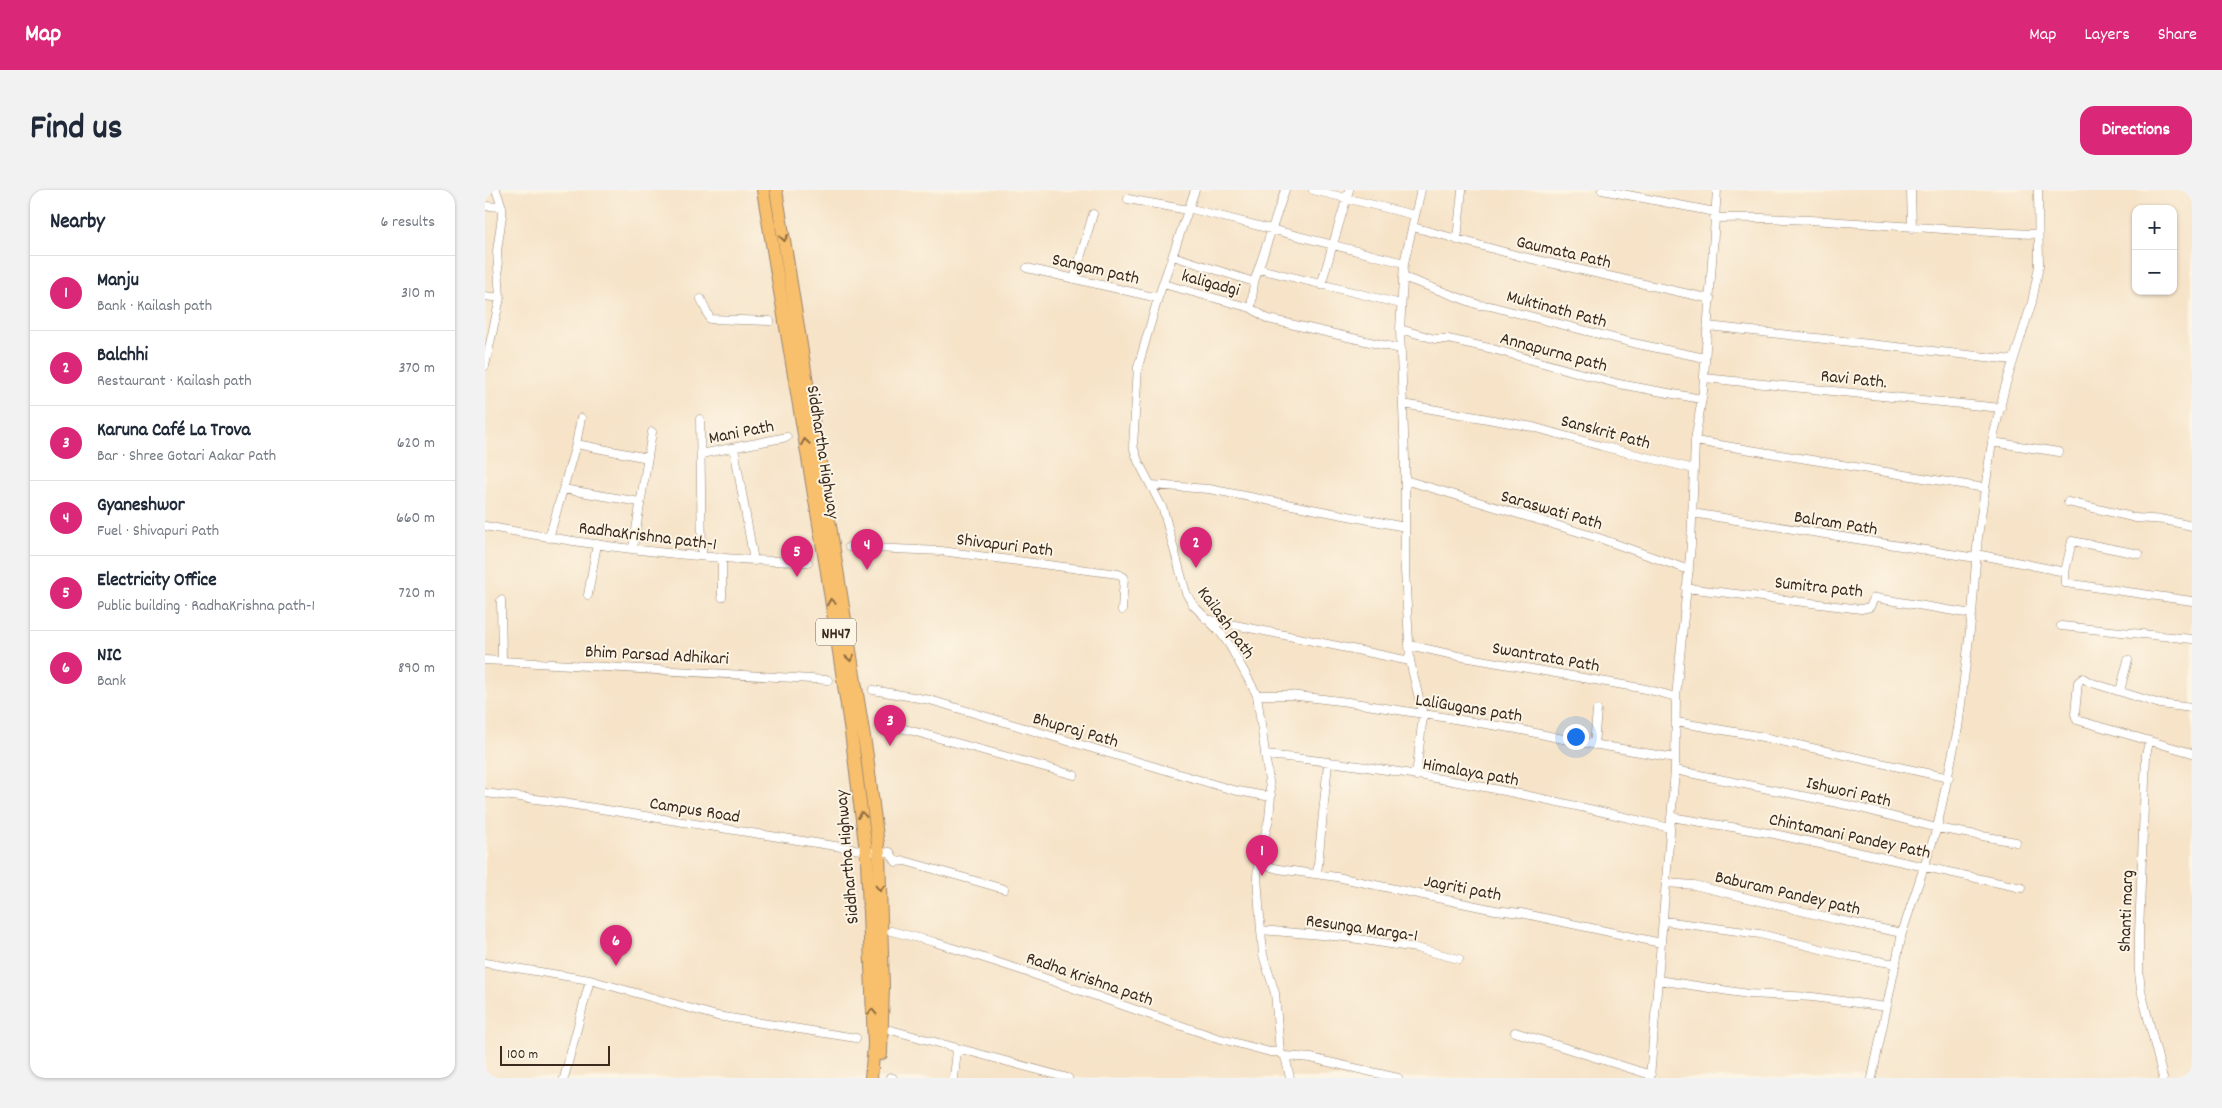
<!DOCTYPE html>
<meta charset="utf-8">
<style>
:root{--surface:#fff;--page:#f2f2f3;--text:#1f2937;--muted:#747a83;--line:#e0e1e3;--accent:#db2777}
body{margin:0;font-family:Dekko,sans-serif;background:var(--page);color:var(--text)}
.controls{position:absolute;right:15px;top:15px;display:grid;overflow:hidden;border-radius:10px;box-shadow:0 1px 4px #0004}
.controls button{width:45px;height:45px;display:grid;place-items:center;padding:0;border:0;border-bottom:1px solid var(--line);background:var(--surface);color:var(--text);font:25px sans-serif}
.scale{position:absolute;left:15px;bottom:12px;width:110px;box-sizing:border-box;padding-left:5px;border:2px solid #3b2a1e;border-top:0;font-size:14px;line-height:18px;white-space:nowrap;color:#3b2a1e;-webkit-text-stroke:4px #fcf5e5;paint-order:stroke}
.you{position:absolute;left:1090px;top:546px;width:18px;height:18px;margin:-12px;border:4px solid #fff;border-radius:50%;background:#1a73e8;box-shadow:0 0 0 8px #1a73e833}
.badge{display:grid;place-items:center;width:32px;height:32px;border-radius:50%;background:var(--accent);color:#fff;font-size:16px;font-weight:700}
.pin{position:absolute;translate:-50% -41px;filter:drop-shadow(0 1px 2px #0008)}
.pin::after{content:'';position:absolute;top:26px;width:18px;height:15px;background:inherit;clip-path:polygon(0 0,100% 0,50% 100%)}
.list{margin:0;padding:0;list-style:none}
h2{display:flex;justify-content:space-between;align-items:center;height:65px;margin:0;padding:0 20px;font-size:21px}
h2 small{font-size:16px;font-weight:400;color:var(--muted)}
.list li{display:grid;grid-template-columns:32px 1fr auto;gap:15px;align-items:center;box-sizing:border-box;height:75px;padding:0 20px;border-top:1px solid var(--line)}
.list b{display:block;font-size:19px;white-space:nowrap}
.list p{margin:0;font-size:16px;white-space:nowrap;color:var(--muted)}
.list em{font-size:16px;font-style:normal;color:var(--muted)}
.map{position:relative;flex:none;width:1707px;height:888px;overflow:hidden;border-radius:15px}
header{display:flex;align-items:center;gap:30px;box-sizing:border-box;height:70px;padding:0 25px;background:var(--accent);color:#fff}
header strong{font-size:24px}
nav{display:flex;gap:28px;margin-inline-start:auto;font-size:18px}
.intro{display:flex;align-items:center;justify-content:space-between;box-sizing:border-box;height:120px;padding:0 30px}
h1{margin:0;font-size:35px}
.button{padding:12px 22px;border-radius:15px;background:var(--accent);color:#fff;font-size:18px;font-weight:700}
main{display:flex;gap:30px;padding:0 30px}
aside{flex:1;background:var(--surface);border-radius:15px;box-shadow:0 1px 4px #0004}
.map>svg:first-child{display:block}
</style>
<header>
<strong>Map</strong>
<nav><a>Map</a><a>Layers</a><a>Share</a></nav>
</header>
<div class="intro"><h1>Find us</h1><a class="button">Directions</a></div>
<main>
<aside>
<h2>Nearby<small>6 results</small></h2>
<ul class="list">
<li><span class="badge">1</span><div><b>Manju</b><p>Bank · Kailash path</p></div><em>310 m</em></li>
<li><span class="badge">2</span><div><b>Balchhi</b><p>Restaurant · Kailash path</p></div><em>370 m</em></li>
<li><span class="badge">3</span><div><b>Karuna Café La Trova</b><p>Bar · Shree Gotari Aakar Path</p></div><em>620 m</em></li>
<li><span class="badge">4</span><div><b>Gyaneshwor</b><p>Fuel · Shivapuri Path</p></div><em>660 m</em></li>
<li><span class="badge">5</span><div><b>Electricity Office</b><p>Public building · RadhaKrishna path-1</p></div><em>720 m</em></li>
<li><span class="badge">6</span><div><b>NIC</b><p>Bank</p></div><em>890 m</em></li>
</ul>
</aside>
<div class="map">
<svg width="1707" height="888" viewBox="0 0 1707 888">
<rect width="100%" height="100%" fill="#fcf5e5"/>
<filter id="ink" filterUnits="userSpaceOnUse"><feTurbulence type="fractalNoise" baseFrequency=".02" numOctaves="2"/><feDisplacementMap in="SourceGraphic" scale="10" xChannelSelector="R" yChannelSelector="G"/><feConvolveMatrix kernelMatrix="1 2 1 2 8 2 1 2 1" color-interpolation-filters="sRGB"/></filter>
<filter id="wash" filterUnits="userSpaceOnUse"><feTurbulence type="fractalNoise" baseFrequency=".0096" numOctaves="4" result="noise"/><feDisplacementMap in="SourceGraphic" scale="20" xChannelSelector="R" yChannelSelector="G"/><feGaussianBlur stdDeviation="1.12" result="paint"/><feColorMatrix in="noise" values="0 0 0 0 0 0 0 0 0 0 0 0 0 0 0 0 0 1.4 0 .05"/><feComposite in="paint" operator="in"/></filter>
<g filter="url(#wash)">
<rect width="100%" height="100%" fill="#f6e3c8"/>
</g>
<g filter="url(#ink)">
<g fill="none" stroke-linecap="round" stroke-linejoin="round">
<!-- minor casing -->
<g stroke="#988673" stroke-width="9">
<path id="minor" d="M710,0L673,108L653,177L648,256L653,271L678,319L701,403L708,415L735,442L745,456L772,505L786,606L784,629L774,668L772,686L774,715L778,765L790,803L795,862
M828,0L929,25
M1117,0L1230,22
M1426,0L1427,38
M643,9L703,20
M0,16L17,17
M703,18L919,73
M1229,28C1338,26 1445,41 1553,44
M928,37L1034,66L1226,109
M972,50L977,0
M688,66L769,92
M542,78L673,108
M774,79L916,114
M918,87L994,115L1005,116L1148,153L1220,168
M589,89L608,24
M678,94L766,118L783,129L916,159
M836,95L864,0
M0,106L15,108
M216,109L225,129L285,131
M766,118L769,92L800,0
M1223,136L1528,170
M915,139L950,149H963L1004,158L1134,194L1216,209
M0,176L15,108L12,61L17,26V17L11,0
M1219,188L1516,218
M918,214L1048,237L1116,256L1209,279
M215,229L217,366
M1210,251L1500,298
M1507,252L1574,262
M91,254L163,268
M249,258L269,371
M216,264L302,247
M920,290L1114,348L1204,380
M666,295L724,299L920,337
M78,299L155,312
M1583,312L1651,328L1680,330L1707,336
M1207,323L1491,368
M0,336C106,356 215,370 323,372
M64,348L91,254L96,228
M364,357L456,361L633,384L639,387L637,420
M148,358L167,242
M1491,364L1580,382V393L1707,411
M1580,382L1587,351L1654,364
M1201,398L1376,419L1385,417L1389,408H1391L1487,424
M103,405L112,354
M237,407V368
M16,410L17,471
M721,429L925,471
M1576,436L1707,449
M924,455L973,466L1161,499L1191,507
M0,470L343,490
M388,500L445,510L748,600L786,607
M1635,501L1643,470
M772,505H805L863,512L1032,539L1078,549L1190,568
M1707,518L1675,514L1604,492L1598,488L1593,492L1590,524L1592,530L1707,563
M1191,532L1273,546L1464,588
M394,535L420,539L589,585
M1664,552L1661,565L1654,744V782L1656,800L1678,888
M1109,555L1112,520
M780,565C914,577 1055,606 1185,638
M1190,580L1367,616L1452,638L1531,652
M931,586L938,525L925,471L920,380V269L915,139L919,73L936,0
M0,603L59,610L394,663L405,662L411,672L420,671L519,699
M1186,627L1289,644L1537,698
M773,673L793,679L852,687L1010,720L1036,723L1176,753
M832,684L843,573
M1181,693L1209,695L1349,729L1417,743
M1179,731L1275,744L1364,766L1411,774
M776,740L860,747L931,758L974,769
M406,741L449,752L536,780L729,847L785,862H795
M0,773L105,790L232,826L371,848
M1173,790L1263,804L1328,807L1401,817
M406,840L583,888
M1030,842L1166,885
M796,864L800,866L805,888
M800,866L826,868L913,888
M405,887L408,888
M79,888L105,790
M469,888L472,860
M1165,888L1190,580L1191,507L1206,355L1210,251L1218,201L1232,0
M1387,888L1417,743L1452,638L1473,538L1487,424L1493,346L1507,252L1520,197L1547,112L1554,76L1553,0"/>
</g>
<!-- trunk casing -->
<g stroke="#988673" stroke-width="14">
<path id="trunk" d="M278,0L342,382L366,542L382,669L389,855L386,888
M291,0L382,566L394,663L398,796L396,864"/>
</g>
<!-- minor -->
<use href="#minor" stroke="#fff" stroke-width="8"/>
<!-- trunk -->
<use href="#trunk" stroke="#f8bf6c" stroke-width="12"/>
</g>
<!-- one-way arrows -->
<defs><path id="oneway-chevron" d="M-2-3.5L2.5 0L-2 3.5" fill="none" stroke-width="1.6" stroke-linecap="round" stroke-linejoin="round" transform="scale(1.25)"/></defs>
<g stroke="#906d41">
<use href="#oneway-chevron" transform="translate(299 48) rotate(81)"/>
<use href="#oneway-chevron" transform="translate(320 252) rotate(-99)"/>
<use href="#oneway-chevron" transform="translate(346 412) rotate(-99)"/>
<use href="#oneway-chevron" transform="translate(365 468) rotate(81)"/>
<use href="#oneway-chevron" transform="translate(377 625) rotate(-97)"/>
<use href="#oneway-chevron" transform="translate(395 698) rotate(88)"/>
<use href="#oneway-chevron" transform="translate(387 822) rotate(-92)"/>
</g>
</g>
<g text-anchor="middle" stroke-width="4" stroke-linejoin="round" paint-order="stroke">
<!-- shield labels -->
<rect fill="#fcf5e5" stroke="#75675a" stroke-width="1" x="331" y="428.5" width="40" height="27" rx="4"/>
<g font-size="16" font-weight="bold" fill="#3b2a1e">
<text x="351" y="448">NH47</text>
</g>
<!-- street labels -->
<g font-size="18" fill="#3b2a1e" stroke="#fcf5e5">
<text transform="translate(1079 61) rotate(13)" y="6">Gaumata Path</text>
<text transform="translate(611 78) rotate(13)" y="6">Sangam path</text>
<text transform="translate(726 92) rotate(15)" y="6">kaligadgi</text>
<text transform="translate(1072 118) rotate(15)" y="6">Muktinath Path</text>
<text transform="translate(1069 161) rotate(15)" y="6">Annapurna path</text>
<text transform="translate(1369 188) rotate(6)" y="6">Ravi Path.</text>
<text transform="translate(256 241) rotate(-11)" y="6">Mani Path</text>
<text transform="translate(1121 241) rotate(15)" y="6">Sanskrit Path</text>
<text transform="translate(339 262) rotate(81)" y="6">Siddhartha Highway</text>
<text transform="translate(1067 319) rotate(16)" y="6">Saraswati Path</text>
<text transform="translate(1351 332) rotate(9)" y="6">Balram Path</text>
<text transform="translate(163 345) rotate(7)" y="6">RadhaKrishna path-1</text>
<text transform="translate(520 354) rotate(7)" y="6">Shivapuri Path</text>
<text transform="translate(1334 396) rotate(6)" y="6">Sumitra path</text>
<text transform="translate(742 432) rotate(54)" y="6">Kailash path</text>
<text transform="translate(172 464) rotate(3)" y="6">Bhim Parsad Adhikari</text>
<text transform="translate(1061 466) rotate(10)" y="6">Swantrata Path</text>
<text transform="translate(984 517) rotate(9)" y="6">LaliGugans path</text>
<text transform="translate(591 539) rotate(16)" y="6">Bhupraj Path</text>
<text transform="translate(986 581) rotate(10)" y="6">Himalaya path</text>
<text transform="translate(1364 601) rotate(13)" y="6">Ishwori Path</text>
<text transform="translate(210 619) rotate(9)" y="6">Campus Road</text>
<text transform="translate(1365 645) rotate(12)" y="6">Chintamani Pandey Path</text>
<text transform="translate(361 667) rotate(-95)" y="6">Siddhartha Highway</text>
<text transform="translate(978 697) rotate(11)" y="6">Jagriti path</text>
<text transform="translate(1303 702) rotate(13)" y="6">Baburam Pandey path</text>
<text transform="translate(1640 721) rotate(-88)" y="6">Shanti marg</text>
<text transform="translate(877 737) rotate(8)" y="6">Resunga Marga-1</text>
<text transform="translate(605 788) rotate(19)" y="6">Radha Krishna path</text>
</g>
</g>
</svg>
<div class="controls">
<button>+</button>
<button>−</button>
</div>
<div class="scale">100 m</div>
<div class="you"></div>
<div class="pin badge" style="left:777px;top:686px">1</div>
<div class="pin badge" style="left:711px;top:378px">2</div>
<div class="pin badge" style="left:405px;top:556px">3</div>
<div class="pin badge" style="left:382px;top:380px">4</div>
<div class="pin badge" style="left:312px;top:387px">5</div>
<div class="pin badge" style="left:131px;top:776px">6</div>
</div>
</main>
